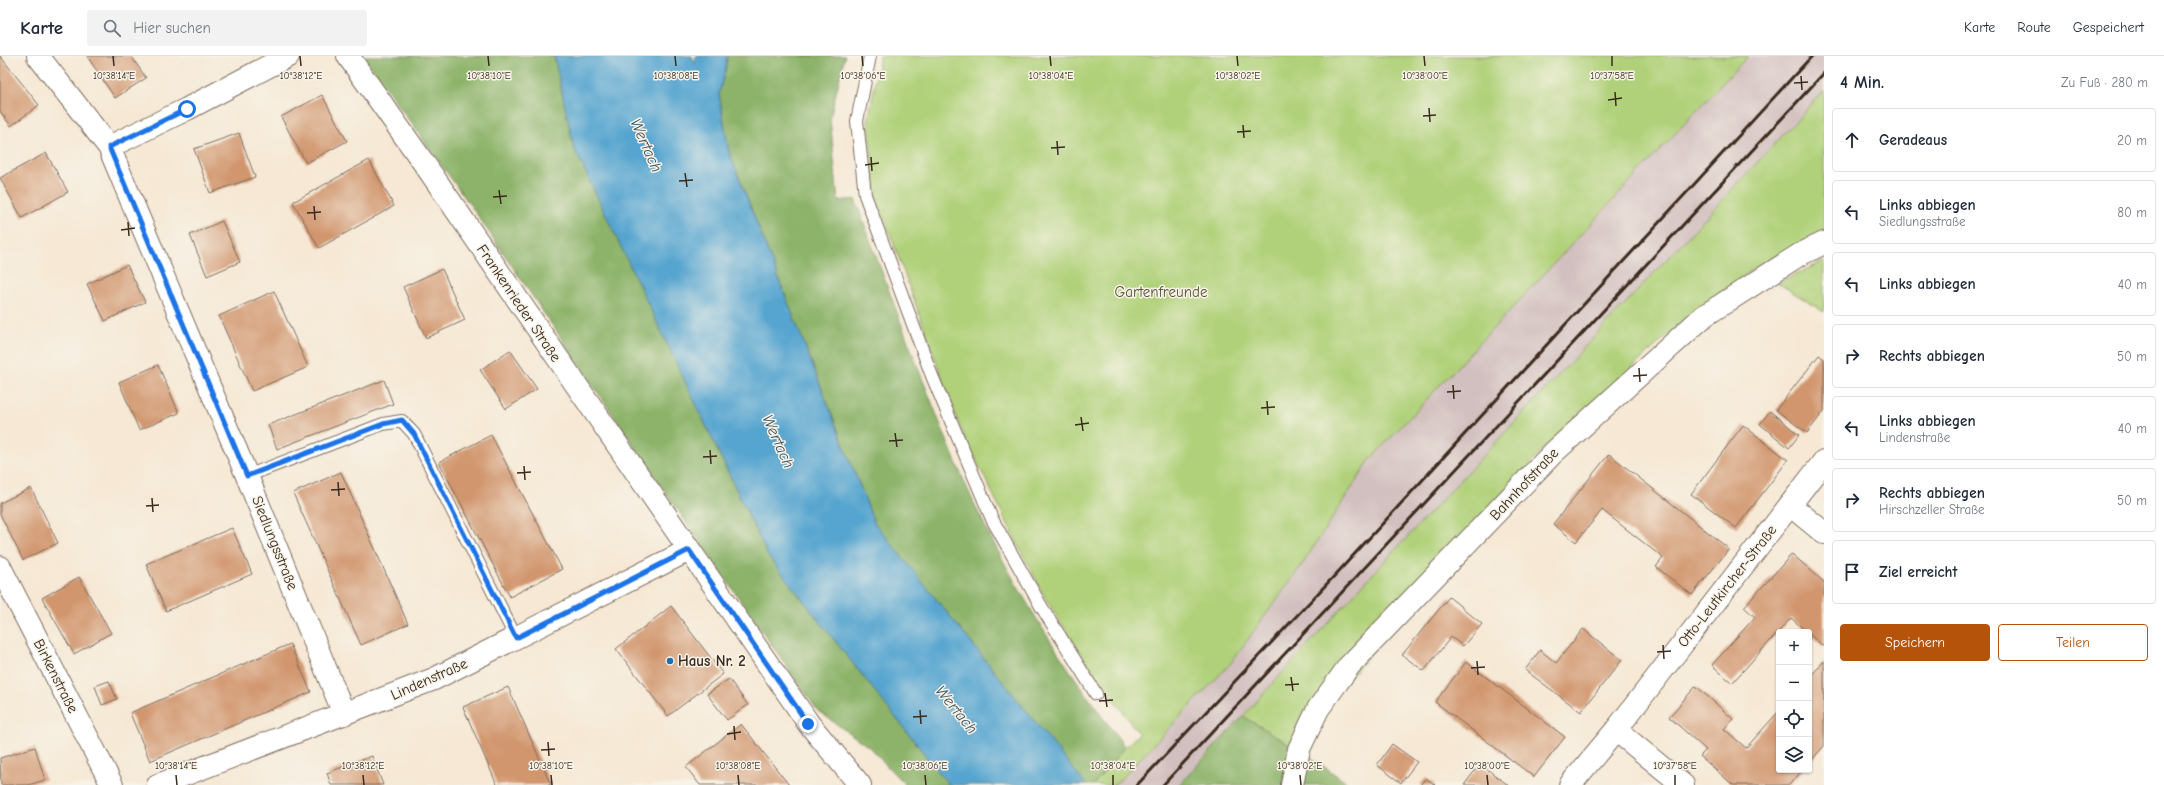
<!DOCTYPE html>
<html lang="de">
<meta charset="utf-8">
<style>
:root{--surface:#fff;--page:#f2f2f3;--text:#1f2937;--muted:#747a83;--line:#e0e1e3;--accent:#b45309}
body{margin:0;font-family:"Comic Neue",sans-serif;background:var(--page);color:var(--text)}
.controls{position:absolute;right:12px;bottom:12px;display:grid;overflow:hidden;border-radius:4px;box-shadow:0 1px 3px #0004}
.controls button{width:36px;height:36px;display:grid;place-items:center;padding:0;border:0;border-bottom:1px solid var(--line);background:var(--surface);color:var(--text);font:20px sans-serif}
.stop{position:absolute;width:12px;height:12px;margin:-9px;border:3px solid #1a73e8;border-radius:50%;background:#fff}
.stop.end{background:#1a73e8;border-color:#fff;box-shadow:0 1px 4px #0008}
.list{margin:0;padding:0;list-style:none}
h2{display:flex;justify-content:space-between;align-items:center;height:52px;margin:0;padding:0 16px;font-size:17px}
h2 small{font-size:13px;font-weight:400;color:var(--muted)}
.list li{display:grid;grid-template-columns:26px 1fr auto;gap:12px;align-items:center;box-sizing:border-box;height:64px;margin:0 8px 8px;padding:0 8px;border:1px solid var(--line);border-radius:4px}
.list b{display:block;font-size:15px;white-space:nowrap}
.list p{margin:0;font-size:13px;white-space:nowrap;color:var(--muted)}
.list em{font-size:13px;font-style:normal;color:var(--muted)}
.actions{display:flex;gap:8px;padding:12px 16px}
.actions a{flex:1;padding:9px 0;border:1px solid var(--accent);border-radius:4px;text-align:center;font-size:14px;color:var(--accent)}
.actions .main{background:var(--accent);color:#fff}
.icon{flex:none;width:22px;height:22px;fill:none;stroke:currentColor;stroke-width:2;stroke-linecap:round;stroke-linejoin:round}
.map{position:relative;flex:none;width:1824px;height:729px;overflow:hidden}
header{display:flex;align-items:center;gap:24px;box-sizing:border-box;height:56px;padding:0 20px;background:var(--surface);border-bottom:1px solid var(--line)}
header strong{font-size:19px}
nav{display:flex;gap:22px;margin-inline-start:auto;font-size:14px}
.search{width:280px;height:36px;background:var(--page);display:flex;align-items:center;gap:10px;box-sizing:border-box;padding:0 14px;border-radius:4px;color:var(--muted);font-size:15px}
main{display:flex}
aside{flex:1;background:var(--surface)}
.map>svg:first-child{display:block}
</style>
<header>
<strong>Karte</strong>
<div class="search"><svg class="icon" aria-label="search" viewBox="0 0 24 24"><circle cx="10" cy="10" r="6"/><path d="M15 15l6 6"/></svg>Hier suchen</div>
<nav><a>Karte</a><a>Route</a><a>Gespeichert</a></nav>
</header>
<main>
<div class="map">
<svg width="1824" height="729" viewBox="0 0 1824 729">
<rect width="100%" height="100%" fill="#f7f3e8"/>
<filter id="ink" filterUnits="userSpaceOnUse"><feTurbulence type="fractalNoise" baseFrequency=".025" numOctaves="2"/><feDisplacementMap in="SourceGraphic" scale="8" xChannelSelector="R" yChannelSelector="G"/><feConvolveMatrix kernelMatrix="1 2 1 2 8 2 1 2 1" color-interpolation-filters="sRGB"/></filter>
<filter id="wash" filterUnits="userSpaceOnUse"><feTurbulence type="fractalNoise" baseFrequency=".012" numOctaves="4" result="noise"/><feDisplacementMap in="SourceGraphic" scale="16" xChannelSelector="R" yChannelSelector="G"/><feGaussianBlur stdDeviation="0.9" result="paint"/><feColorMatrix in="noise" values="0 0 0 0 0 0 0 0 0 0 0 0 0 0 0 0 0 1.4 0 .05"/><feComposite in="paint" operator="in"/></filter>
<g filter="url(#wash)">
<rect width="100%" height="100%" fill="#f6e8d4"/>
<!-- industrial -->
<path fill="#d2bfbf" d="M1748,0H1824V35L1370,521L1179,729H1115L1230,608L1304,506L1369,405Z"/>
<!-- green -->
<path fill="#b0d179" stroke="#767e4c" d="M880,0H1748L1369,405L1304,506L1230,608L1115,729H1093L1125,691L1139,678L1090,611L1047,545L1022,497L961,374L876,139L868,65Z
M1824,35V174L1761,208L1699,251L1545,391L1292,690L1243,660L1370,521Z
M1824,205V256L1778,227Z"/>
<!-- forest -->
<path fill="#8cb369" stroke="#646e44" d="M363,0H554L574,92L768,500L949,729H905L869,691L818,655L701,488L476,157Z
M727,0H845L830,62L838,145L855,143C877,203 899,263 922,322C942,372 961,422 985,470C1024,548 1072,622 1125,691L1093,729H1086L874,466L729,96L719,38L726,11Z
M1243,660L1292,690L1284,729H1179Z
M1308,699L1350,729H1300Z"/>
<!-- water -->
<path fill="#56a5d0" stroke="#486877" d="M554,0H692L695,7L696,0H727L726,11L719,38L729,96L874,466L1086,729H949L768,500L574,92Z"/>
<g id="blocks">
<!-- building -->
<path fill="#d1966e" d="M0,0L39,49L11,70L0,55Z
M87,0H131L146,22L115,42Z
M322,39L347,85L306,107L281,61Z
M239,77L255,121L210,137L194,93Z
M46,97L68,136L22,162L0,122Z
M369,104L394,150L319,192L293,146Z
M222,165L240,206L207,220L190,179Z
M127,209L145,246L105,265L87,228Z
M442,213L465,264L426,282L403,231Z
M274,235L308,311L252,335L219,260Z
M510,294L537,333L506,353L480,314Z
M1819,299L1824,303V355L1807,377L1776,354Z
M158,309L179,357L139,374L119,326Z
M384,324L393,348L277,393L268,369Z
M1770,355L1799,379L1789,392L1760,368Z
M1743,369L1788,404L1736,472L1691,438Z
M491,379L562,513L510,541L439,406Z
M1609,398L1729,493L1692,539L1656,511L1663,502L1602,454L1576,486L1553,468Z
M341,416L408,568L361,589L293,437Z
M31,432L58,487L23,504L0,458V447Z
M232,472L252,518L166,555L146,508Z
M1792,498L1824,526V591L1791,562L1732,627L1712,609L1755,561L1744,551Z
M79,521L111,577L74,598L42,542Z
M1449,541L1482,568L1463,590L1451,581L1424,615L1402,599Z
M671,550L723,618L668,660L616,593Z
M1583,573L1622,604L1581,656L1525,614L1540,594L1556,607Z
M290,588L311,636L150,705L130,657Z
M1824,605V690L1809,707V622Z
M1466,606L1565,681L1534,721L1435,646Z
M729,623L748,649L727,664L707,638Z
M109,625L117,643L102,649L95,630Z
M1696,630L1733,663L1724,673L1746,692L1779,655V714H1803L1789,729H1733L1700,700L1706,694L1669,661Z
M508,631L520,658L551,729H497L463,651Z
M741,668L789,729H700L686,711Z
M1392,688L1417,706L1401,727L1377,709Z
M35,691L45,724L28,729H1L0,702Z
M372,700L383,729H331L327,717Z
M1480,708L1508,729H1464Z
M1426,722L1435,729H1420Z"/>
</g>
</g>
<g filter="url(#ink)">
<use href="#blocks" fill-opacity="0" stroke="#7c6c5e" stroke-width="1"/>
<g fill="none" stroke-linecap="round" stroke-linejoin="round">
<!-- lane casing -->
<g stroke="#7c6c5e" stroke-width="14">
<path id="lane" d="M870,0L857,65L865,139L932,320L992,463L1041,550L1096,638
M247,420L383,368L402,365L414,378L516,582"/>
</g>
<!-- street casing -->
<g stroke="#7c6c5e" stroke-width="24">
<path id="street" d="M38,0L109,91L247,420L344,658
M109,91L187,53L288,0
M1790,449L1824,477
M0,511L112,729
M1616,674L1683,729
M158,729L434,623L689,494
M1292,729L1299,693L1318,653L1349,610L1553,397L1704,260L1799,199L1824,187
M1570,729L1616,674L1824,405"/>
</g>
<!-- secondary casing -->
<g stroke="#7c6c5e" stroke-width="24">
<path id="secondary" d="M348,0L428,113L809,668L860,729"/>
</g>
<!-- lane -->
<use href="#lane" stroke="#fff" stroke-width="12"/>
<!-- street -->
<use href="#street" stroke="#fff" stroke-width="22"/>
<!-- secondary -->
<use href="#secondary" stroke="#fff" stroke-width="22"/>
<!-- rail -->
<path stroke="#3b2a1e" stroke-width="3" d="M1137,729L1339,515L1812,0
M1163,729L1824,17"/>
</g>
</g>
<g fill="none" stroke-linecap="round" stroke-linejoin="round" filter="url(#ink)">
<!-- route -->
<path stroke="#1a73e8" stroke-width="5" d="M187,53L109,91L247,420L383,368L402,364L414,378L516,582L689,494L808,668"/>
</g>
<!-- ticks -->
<path fill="none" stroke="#3b2a1e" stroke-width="1.5" d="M113,0L114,10M300,0L301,10M488,0L489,10M675,0L676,10M862,0L863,10M1050,0L1051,10M1237,0L1238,10M1424,0L1425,10M1612,0V10M1801,20L1802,34M1794,27L1808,26M1615,36L1616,50M1608,44L1622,42M1429,52L1430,66M1423,60L1436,59M1243,69L1244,82M1237,76L1251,75M1057,85L1058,99M1051,92L1065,91M871,101L872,115M865,109L879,107M685,117L687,131M679,125L693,124M499,134L501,148M493,141L507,140M314,150L315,164M307,157L321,156M128,166L129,180M121,174L135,172M1639,312L1640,326M1633,320L1647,319M1453,329L1454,343M1447,336L1461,335M1267,345L1268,359M1261,352L1275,351M1081,361L1083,375M1075,369L1089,367M895,377L897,391M889,385L903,384M710,394L711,408M703,401L717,400M524,410L525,424M517,417L531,416M338,426L339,440M331,434L345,433M152,442L153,456M146,450L159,449M1663,589L1664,603M1657,596L1671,595M1477,605L1478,619M1471,612L1485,611M1291,621L1293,635M1285,629L1299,628M1105,637L1107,651M1099,645L1113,644M920,654L921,668M913,661L927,660M734,670L735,684M727,678L741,676M548,686L549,700M541,694L555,693M176,719L177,729M363,719L364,729M551,719L552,729M738,719L739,729M925,719L926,729M1113,719V729M1300,719L1301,729M1487,719L1488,729M1675,719V729"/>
<!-- markers -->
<circle fill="#1f6fb2" stroke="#f7f3e8" stroke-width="1.5" cx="670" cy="605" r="4"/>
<g text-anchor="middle" stroke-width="3" stroke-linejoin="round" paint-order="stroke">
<!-- park labels -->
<g font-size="15" fill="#585435" stroke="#f7f3e8">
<text x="1161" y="241">Gartenfreunde</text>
</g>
<!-- street labels -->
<g font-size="15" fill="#3b2a1e" stroke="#f7f3e8">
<text transform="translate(519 247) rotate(56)" y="5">Frankenrieder Straße</text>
<text transform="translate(1524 428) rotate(-47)" y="5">Bahnhofstraße</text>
<text transform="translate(275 487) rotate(68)" y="5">Siedlungsstraße</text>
<text transform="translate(1727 530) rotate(-52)" y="5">Otto-Leutkircher-Straße</text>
<text transform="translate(56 620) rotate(63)" y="5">Birkenstraße</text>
<text transform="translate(429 623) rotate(-24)" y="5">Lindenstraße</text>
</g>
<!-- poi labels -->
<g font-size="15" font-weight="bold" fill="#3b2a1e" stroke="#f7f3e8" text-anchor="start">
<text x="678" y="610">Haus Nr. 2</text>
</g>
<!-- water labels -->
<g font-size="16" font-style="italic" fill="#44555c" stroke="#f7f3e8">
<text transform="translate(647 89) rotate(66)" y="6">Wertach</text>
<text transform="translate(779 385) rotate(66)" y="6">Wertach</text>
<text transform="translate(957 653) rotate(51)" y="6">Wertach</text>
</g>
</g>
<g font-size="10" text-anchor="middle" fill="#3b2a1e" stroke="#f7f3e8" stroke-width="3" stroke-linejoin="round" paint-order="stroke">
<text x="114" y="23">10°38'14"E</text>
<text x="301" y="23">10°38'12"E</text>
<text x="489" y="23">10°38'10"E</text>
<text x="863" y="23">10°38'06"E</text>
<text x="676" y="23">10°38'08"E</text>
<text x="1051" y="23">10°38'04"E</text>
<text x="1238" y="23">10°38'02"E</text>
<text x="1425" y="23">10°38'00"E</text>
<text x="1612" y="23">10°37'58"E</text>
<text x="176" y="713">10°38'14"E</text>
<text x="363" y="713">10°38'12"E</text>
<text x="551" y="713">10°38'10"E</text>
<text x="738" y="713">10°38'08"E</text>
<text x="925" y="713">10°38'06"E</text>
<text x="1113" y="713">10°38'04"E</text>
<text x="1300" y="713">10°38'02"E</text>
<text x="1487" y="713">10°38'00"E</text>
<text x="1675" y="713">10°37'58"E</text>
</g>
</svg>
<div class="controls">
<button>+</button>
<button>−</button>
<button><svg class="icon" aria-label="locate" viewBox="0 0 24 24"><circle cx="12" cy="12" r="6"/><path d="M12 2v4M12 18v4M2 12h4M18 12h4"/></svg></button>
<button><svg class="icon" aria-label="layers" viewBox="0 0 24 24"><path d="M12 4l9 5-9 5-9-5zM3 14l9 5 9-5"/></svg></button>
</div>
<div class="stop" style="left:187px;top:53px"></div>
<div class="stop end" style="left:808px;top:668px"></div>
</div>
<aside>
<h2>4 Min.<small>Zu Fuß · 280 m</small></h2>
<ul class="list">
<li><svg class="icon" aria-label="ahead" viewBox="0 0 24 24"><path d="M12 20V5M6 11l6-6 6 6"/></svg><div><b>Geradeaus</b></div><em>20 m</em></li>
<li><svg class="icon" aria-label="left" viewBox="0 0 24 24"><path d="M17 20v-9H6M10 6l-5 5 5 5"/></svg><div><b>Links abbiegen</b><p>Siedlungsstraße</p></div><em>80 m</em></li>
<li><svg class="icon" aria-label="left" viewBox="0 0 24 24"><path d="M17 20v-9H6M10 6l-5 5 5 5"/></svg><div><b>Links abbiegen</b></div><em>40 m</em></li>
<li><svg class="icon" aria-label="right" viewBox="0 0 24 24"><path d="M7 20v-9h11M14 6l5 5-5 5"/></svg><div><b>Rechts abbiegen</b></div><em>50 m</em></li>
<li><svg class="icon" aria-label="left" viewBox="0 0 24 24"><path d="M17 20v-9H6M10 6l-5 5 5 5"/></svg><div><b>Links abbiegen</b><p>Lindenstraße</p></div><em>40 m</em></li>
<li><svg class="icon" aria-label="right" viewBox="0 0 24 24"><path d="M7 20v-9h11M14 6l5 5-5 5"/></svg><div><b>Rechts abbiegen</b><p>Hirschzeller Straße</p></div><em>50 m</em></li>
<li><svg class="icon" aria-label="arrive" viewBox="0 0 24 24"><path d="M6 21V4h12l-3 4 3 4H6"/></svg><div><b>Ziel erreicht</b></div></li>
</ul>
<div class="actions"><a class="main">Speichern</a><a>Teilen</a></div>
</aside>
</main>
